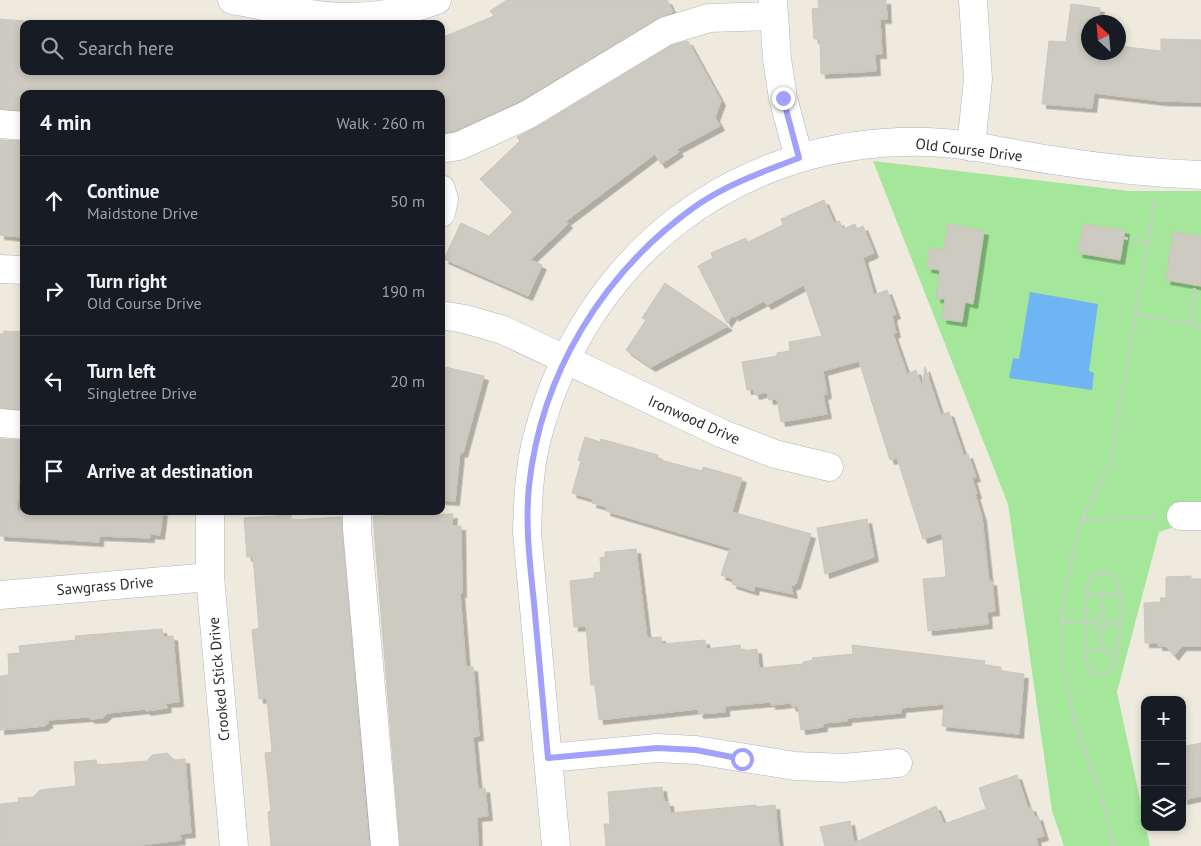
<!DOCTYPE html>
<meta charset="utf-8">
<style>
:root{--surface:#171b24;--page:#242831;--text:#f1f3f6;--muted:#9ea1a6;--line:#363941}
body{margin:0;font-family:"PT Sans",sans-serif;background:var(--page);color:var(--text)}
.controls{position:absolute;right:15px;bottom:15px;display:grid;overflow:hidden;border-radius:10px;box-shadow:0 2px 8px #0003}
.controls button{width:45px;height:45px;display:grid;place-items:center;padding:0;border:0;border-bottom:1px solid var(--line);background:var(--surface);color:var(--text);font:25px sans-serif}
.compass{position:absolute;left:1081px;top:15px;width:45px;height:45px;border-radius:50%;background:var(--surface);box-shadow:0 2px 8px #0003;rotate:334deg}
.stop{position:absolute;width:15px;height:15px;margin:-11px;border:4px solid #a1a0fa;border-radius:50%;background:#fff}
.stop.end{background:#a1a0fa;border-color:#fff;box-shadow:0 1px 5px #0008}
.list{margin:0;padding:0;list-style:none}
h2{display:flex;justify-content:space-between;align-items:center;height:65px;margin:0;padding:0 20px;font-size:21px}
h2 small{font-size:16px;font-weight:400;color:var(--muted)}
.list li{display:grid;grid-template-columns:32px 1fr auto;gap:15px;align-items:center;box-sizing:border-box;height:90px;padding:0 20px;border-top:1px solid var(--line)}
.list b{display:block;font-size:19px;white-space:nowrap}
.list p{margin:0;font-size:16px;white-space:nowrap;color:var(--muted)}
.list em{font-size:16px;font-style:normal;color:var(--muted)}
.icon{flex:none;width:28px;height:28px;fill:none;stroke:currentColor;stroke-width:2;stroke-linecap:round;stroke-linejoin:round}
.map{position:relative;flex:none;width:1201px;height:846px;overflow:hidden}
.search{position:absolute;background:var(--surface);box-shadow:0 2px 8px #0003;left:20px;top:20px;width:425px;height:55px;display:flex;align-items:center;gap:12px;box-sizing:border-box;padding:0 18px;border-radius:10px;color:var(--muted);font-size:19px}
.panel{position:absolute;background:var(--surface);box-shadow:0 2px 8px #0003;left:20px;top:90px;width:425px;height:425px;border-radius:10px}
.map>svg:first-child{display:block}
</style>
<div class="map">
<svg width="1201" height="846" viewBox="0 0 1201 846">
<defs>
<filter id="shadow"><feDropShadow dx="4.5" dy="4.5" stdDeviation="0" flood-color="#0004"/></filter>
</defs>
<rect width="100%" height="100%" fill="#eeebde"/>
<!-- green -->
<path fill="#a4e69a" d="M873,161L1129,191H1201V518L1159,532L1117,692L1150,846H1064L1052,811L1008,504Z"/>
<!-- water -->
<path fill="#6fb4f3" d="M1030,292L1098,304L1089,371L1094,373L1092,390L1009,378L1013,358L1019,359Z"/>
<!-- building -->
<path fill="#cdcac1" stroke="#cac7b8" filter="url(#shadow)" d="M507,0H667L673,12L658,18L520,101L454,131L441,133V94H24V110L0,109V19L24,21V71H441V38L494,16L490,11Z
M818,0H886L887,19H880L882,54H875L876,71L821,74L820,39H814L812,9L819,8Z
M1071,4L1100,8L1098,22H1088V52H1118V46L1161,51V39L1201,40V102L1160,101L1094,93L1092,108L1042,104L1049,41L1066,42Z
M688,41L721,101L715,117L720,126L677,149L679,152L661,164L655,154L566,221L568,224L530,260L542,265L528,296L444,259L461,223L489,236L513,212L480,179L520,141L517,137L535,128L672,45Z
M0,140L24,141V204L21,237L0,235Z
M824,200L834,223L839,221L843,229L855,224L857,229L863,226L874,253L863,258L874,295L887,290L896,314L892,316L896,333L893,334L907,374L916,370L922,387L925,367L941,415L949,412L964,456L968,454L976,477L972,478L977,494H975L982,517L989,582L992,581L995,611L987,612L988,624L928,631L923,579L946,577L942,533L923,539L897,458L890,460L859,361L823,371L827,394L823,395L827,414L781,422L777,399L769,400L767,392L755,395L753,389L747,390L742,362L777,356V353L790,351L789,342L822,336L804,285L767,305L764,301L734,317V313L727,323L698,266L713,258L711,253L746,238L748,242L783,225L781,219Z
M948,224L984,231L973,304L965,302L962,322L942,319L945,299L936,298L940,270L927,268L930,248L944,250Z
M1083,224L1125,230L1120,260L1078,253Z
M1173,232L1201,236V286L1166,280Z
M665,283L728,326L651,367L626,350L646,320L642,318Z
M4,331L24,332V409L0,408V334H3Z
M441,366L484,376L463,453L460,452L455,501L441,500Z
M585,437L600,442L601,439L658,455L657,459L702,471L703,467L742,478L732,512L811,534L796,584L791,586L793,594L755,586L754,591L732,584L733,579L721,575L730,548L606,511L607,507L592,503L593,499L572,493L581,461L578,460Z
M0,439L21,440L17,511H163L160,535L150,534V538L99,536V542L0,536Z
M453,514L452,526H461L462,593H460L466,667H473L479,736L473,737L478,789L485,788L488,816L477,817L478,846H400L373,516Z
M291,515V520L341,517L369,846H271L268,812L271,811L265,753L272,752L267,698L259,699L252,630L259,628L253,556L247,557L244,518Z
M867,519L874,557L825,574L817,528Z
M636,549L647,638L661,637L662,644L705,640L706,649L740,645L741,651L757,649L759,668L803,664V662L813,660L812,658L853,654L852,645L985,661L984,665L1001,667V671L1024,674L1019,734L942,726L944,704L901,708V713L847,718V721L823,723V727L801,730L798,706L792,707L791,703L771,705V702L725,706V712L699,714L698,709L599,720L595,685H591L586,626L574,627L570,581L594,578V573L601,572L600,558L605,557V552Z
M1191,576V579H1201V646H1182L1174,656L1166,646H1158V643H1145L1144,603L1161,602L1160,598H1166V577Z
M162,629L163,637L173,636L179,702L166,703L167,708L146,711V709L108,713L103,718L91,719L88,717L48,720V724H45V726L0,730V676L9,675L8,654L20,653L19,646L76,640L75,636Z
M1201,743V796L1183,800L1182,747Z
M167,753L174,760L185,759L191,833L180,834L181,840L133,846H0V804L19,802L18,798L33,797L40,790L76,786L74,762L96,760L97,765L147,761L152,755Z
M1017,775L1028,808L1031,807L1035,817L1038,816L1044,836L1036,838L1038,846H825L820,827L850,821L854,843L936,806L944,824L986,809L979,788Z
M662,787L664,802H669L670,813L756,805V807L775,805L779,846H606L604,824H610L608,792Z"/>
<g fill="none" stroke-linecap="round" stroke-linejoin="round">
<!-- minor casing -->
<g stroke="#b2b2c0" stroke-width="29">
<path id="minor" d="M232,0C311,14 358,30 437,0
M773,0L777,59L783,98L799,158
M0,124L24,126
M971,147L978,79L973,0
M441,149L459,146L527,115L666,31L709,18L774,16
M441,189L444,199L441,213
M0,269L24,270
M441,315L465,319L503,330L723,434L775,454L829,467
M0,423L24,425
M210,511V577L234,846
M357,511V529L385,846
M1181,516H1201
M0,595L210,577
M548,758L657,748L696,750L795,766L844,768L898,763
M556,846L527,532C528,501 529,468 537,438C585,255 737,137 927,142C968,143 1011,154 1052,160C1102,168 1151,173 1201,175"/>
</g>
<!-- path -->
<path stroke="#ccc" stroke-width="3" stroke-dasharray="4 2.5" stroke-linecap="butt" d="M1124,238L1147,242
M1135,314L1201,326
M1189,324L1195,285
M1082,520L1157,517
M1104,573C1109,574 1115,575 1117,581C1124,594 1121,660 1110,670C1105,675 1098,674 1092,672L1084,658L1087,594L1088,582L1095,575Z
M1087,594L1119,595
M1101,617L1102,595
M1062,621L1096,622L1101,617L1107,619V623
M1096,622L1098,627L1105,628L1107,623H1119
M1085,650L1118,652
M1101,651V629
M1114,846L1105,809L1073,714L1062,666V614L1071,561L1082,520L1110,463L1155,199"/>
<!-- minor -->
<use href="#minor" stroke="#fff" stroke-width="28"/>
</g>
<g fill="none" stroke-linecap="round" stroke-linejoin="round">
<!-- route -->
<path stroke="#a1a0fa" stroke-width="6" d="M742,759L696,750L657,748L548,758C543,706 539,655 534,603C530,564 525,525 529,486C541,374 602,274 693,208C725,185 762,172 799,158L783,98"/>
</g>
<g text-anchor="middle" stroke-width="4.5" stroke-linejoin="round" paint-order="stroke">
<!-- street labels -->
<g font-size="15" fill="#2c2c2c" stroke="#fff">
<text transform="translate(969 150) rotate(7)" y="5">Old Course Drive</text>
<text transform="translate(694 420) rotate(24)" y="5">Ironwood Drive</text>
<text transform="translate(105 586) rotate(-5)" y="5">Sawgrass Drive</text>
<text transform="translate(219 679) rotate(-95)" y="5">Crooked Stick Drive</text>
</g>
</g>
</svg>
<div class="controls">
<button>+</button>
<button>−</button>
<button><svg class="icon" aria-label="layers" viewBox="0 0 24 24"><path d="M12 4l9 5-9 5-9-5zM3 14l9 5 9-5"/></svg></button>
</div>
<svg class="compass" viewBox="-18 -18 36 36"><path d="M0-13l5 13h-10z" fill="#e53935"/><path d="M0 13l5-13h-10z" fill="#9ea1a6"/></svg>
<div class="stop" style="left:742px;top:759px"></div>
<div class="stop end" style="left:783px;top:98px"></div>
<div class="search"><svg class="icon" aria-label="search" viewBox="0 0 24 24"><circle cx="10" cy="10" r="6"/><path d="M15 15l6 6"/></svg>Search here</div>
<section class="panel">
<h2>4 min<small>Walk · 260 m</small></h2>
<ul class="list">
<li><svg class="icon" aria-label="ahead" viewBox="0 0 24 24"><path d="M12 20V5M6 11l6-6 6 6"/></svg><div><b>Continue</b><p>Maidstone Drive</p></div><em>50 m</em></li>
<li><svg class="icon" aria-label="right" viewBox="0 0 24 24"><path d="M7 20v-9h11M14 6l5 5-5 5"/></svg><div><b>Turn right</b><p>Old Course Drive</p></div><em>190 m</em></li>
<li><svg class="icon" aria-label="left" viewBox="0 0 24 24"><path d="M17 20v-9H6M10 6l-5 5 5 5"/></svg><div><b>Turn left</b><p>Singletree Drive</p></div><em>20 m</em></li>
<li><svg class="icon" aria-label="arrive" viewBox="0 0 24 24"><path d="M6 21V4h12l-3 4 3 4H6"/></svg><div><b>Arrive at destination</b></div></li>
</ul>
</section>
</div>
